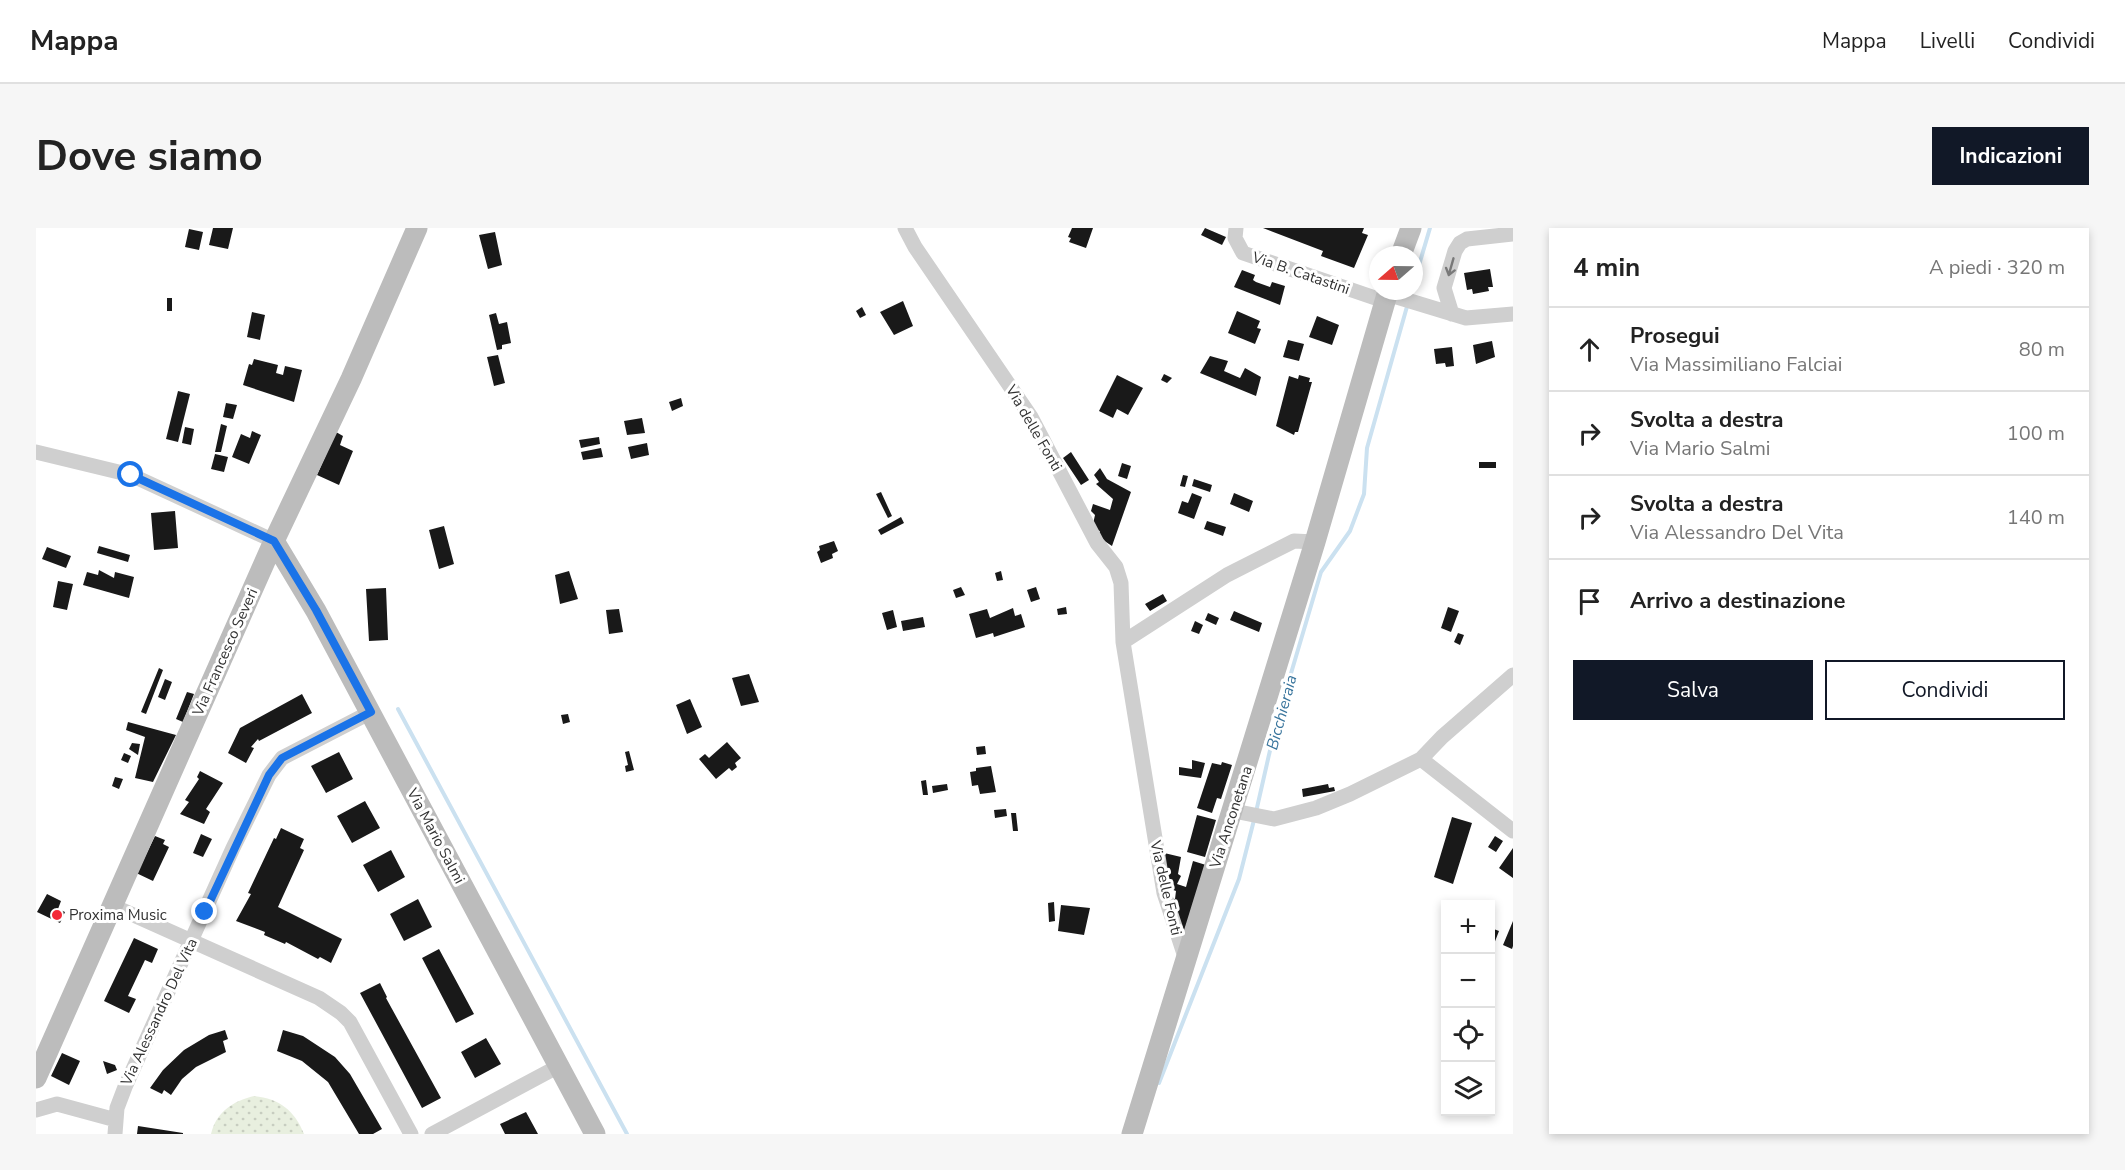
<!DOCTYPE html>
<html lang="it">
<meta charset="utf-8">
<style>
:root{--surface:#fff;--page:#f6f6f6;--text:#222;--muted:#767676;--line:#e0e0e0;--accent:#111827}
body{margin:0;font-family:"Nunito Sans",sans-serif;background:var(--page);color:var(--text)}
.controls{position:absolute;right:18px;bottom:18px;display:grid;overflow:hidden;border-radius:0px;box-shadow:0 3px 9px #0003}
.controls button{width:54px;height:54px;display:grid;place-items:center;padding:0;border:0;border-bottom:2px solid var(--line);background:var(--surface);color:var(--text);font:30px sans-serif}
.compass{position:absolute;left:1333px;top:18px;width:54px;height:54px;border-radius:50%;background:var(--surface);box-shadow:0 3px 9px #0003;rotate:250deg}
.stop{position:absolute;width:18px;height:18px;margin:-14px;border:4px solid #1a73e8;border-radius:50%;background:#fff}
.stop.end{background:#1a73e8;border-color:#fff;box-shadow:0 2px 6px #0008}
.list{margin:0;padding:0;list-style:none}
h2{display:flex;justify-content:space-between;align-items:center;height:78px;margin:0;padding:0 24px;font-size:26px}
h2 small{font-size:20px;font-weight:400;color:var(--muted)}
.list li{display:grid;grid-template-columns:39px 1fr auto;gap:18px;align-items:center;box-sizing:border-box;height:84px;padding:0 24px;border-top:2px solid var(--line)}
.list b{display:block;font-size:22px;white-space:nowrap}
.list p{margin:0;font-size:20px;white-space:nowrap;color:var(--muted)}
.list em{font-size:20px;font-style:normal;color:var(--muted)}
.actions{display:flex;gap:12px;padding:18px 24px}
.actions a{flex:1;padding:14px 0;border:2px solid var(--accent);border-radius:0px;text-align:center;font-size:21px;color:var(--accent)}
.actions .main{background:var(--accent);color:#fff}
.icon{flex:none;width:33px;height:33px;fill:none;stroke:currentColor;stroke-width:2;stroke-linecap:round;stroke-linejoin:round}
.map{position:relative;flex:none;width:1477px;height:906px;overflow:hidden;border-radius:0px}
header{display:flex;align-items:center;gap:36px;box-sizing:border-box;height:84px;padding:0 30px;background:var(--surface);border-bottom:2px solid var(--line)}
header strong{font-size:28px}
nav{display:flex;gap:33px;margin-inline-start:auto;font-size:21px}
.intro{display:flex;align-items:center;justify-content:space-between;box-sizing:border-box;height:144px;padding:0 36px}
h1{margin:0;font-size:42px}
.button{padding:15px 27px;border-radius:0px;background:var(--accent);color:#fff;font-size:21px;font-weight:700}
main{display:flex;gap:36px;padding:0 36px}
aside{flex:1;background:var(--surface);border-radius:0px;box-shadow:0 3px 9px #0003}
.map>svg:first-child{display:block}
</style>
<header>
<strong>Mappa</strong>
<nav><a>Mappa</a><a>Livelli</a><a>Condividi</a></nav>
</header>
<div class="intro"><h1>Dove siamo</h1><a class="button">Indicazioni</a></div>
<main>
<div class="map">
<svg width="1477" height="906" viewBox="0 0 1477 906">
<defs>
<pattern id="grass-dots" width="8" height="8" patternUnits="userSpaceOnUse" patternTransform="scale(1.5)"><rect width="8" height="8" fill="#e8efdf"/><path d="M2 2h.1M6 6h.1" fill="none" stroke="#c7cdc0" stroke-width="1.8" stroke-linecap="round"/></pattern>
</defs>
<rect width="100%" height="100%" fill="#fff"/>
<!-- grass -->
<path fill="url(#grass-dots)" d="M218,868C244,871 258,882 268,906H175C180,884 197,873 218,868Z"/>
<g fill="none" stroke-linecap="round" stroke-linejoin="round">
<!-- stream -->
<path stroke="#cbe1f0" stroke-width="4" d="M1378,54L1394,0
M362,481L591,906
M1220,584L1240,496L1285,344L1314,303L1328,266L1331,220L1372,75
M1123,855L1203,651L1218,592"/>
</g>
<!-- building -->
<path fill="#191919" d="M177,0H197L192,21L173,17Z
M1036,0H1057L1050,20L1033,14L1035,10L1032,9Z
M1169,0L1190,9L1186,17L1165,7Z
M1227,0H1328L1326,5L1332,7L1318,40L1285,28L1287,23Z
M153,1L167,4L163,22L149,19Z
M459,4L466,37L452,41L443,7Z
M1454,41L1457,59H1452L1453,63L1437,66L1436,61L1431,62L1428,45Z
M1206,42L1219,47L1217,52L1220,54L1234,59L1236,54L1249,58L1244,77L1198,59Z
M131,70H136V83H131Z
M867,73L877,98L858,107L844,84Z
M826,79L830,87L824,90L820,83Z
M1201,83L1224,93L1221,100L1225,101L1219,116L1192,105Z
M216,84L229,87L224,112L211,109Z
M460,85L463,96L471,94L475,115L466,117V121L461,122L453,87Z
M1281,88L1303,97L1296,117L1273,109Z
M1252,112L1268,116L1263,133L1247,129Z
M1456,113L1459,129L1440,136L1437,117Z
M1416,119L1418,138L1410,139L1409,135L1400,136L1398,121Z
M462,127L469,155L458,158L451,129Z
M1174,128L1192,133L1188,143L1204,150L1209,140L1225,149L1220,168L1164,145Z
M218,131L242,137L240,145L247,147L249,138L266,142L258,174L207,157L213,136L216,137Z
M1128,146L1136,150L1131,155L1125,152Z
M1081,147L1107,160L1092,187L1081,181L1077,190L1063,183Z
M1263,147L1274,150L1273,154H1276L1262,204H1259L1258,207L1240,198L1253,148L1262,151Z
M142,163L154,166L142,214L130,211Z
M645,170L647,178L636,183L633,174Z
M190,175L201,177L197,191L187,189Z
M606,190L609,205L591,207L588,193Z
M185,196L191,198L185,224H179Z
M149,199L158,201L155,217L146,215Z
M216,203L225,207L213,236L196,229L205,206L214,210Z
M300,204L307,208L304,217L317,223L303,257L281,247Z
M563,209L564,216L545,220L543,212Z
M611,215L613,227L595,231L592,219Z
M565,220L567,229L547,232L545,224Z
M1035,224L1053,252L1045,257L1027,230Z
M179,226L192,229L188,244L175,241Z
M1443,234H1460V240H1443Z
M1086,235L1095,238L1091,251L1082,248Z
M1064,240L1071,251L1095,264L1076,318L1061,308L1064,303L1059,302L1057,296L1059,287L1055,283L1057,276L1074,282L1077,271L1060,256L1063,254L1058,247Z
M1147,247L1152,248L1149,259L1144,258Z
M1158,251L1176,257L1174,264L1156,258Z
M845,264L856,288L852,290L840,266Z
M1156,265L1166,269L1158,291L1142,285L1146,273L1152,275Z
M1198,265L1217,273L1213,284L1194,276Z
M139,283L142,320L118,322L115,285Z
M865,289L868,295L845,307L842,302Z
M1171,293L1190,299L1187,308L1168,301Z
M408,298L418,336L403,341L393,302Z
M798,313L802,323L796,326L797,330L785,335L781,324L784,322L783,318Z
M63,318L94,327L92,334L61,325Z
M11,319L35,328L30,340L6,331Z
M63,342L78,350L79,344L98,349L93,370L47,357L51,344L62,347Z
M533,343L542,371L524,376L519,347Z
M965,343L967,352L961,353L959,345Z
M22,353L37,356L31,382L17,379Z
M925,359L929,367L920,370L917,362Z
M1000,359L1004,371L995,374L991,362Z
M350,360L352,412L333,413L330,361Z
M1127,366L1131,373L1114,383L1109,376Z
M1030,379L1031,386L1022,387L1021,381Z
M1412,379L1423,383L1415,404L1405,400Z
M977,380L979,388L985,386L989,399L958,409L957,405L940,410L933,386L951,381L954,390Z
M583,381L587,404L573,406L570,382Z
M857,382L861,399L851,402L846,385Z
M1198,383L1226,395L1223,404L1194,392Z
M1172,385L1183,390L1180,397L1169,392Z
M887,389L889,399L867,403L865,393Z
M1159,393L1167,397L1163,406L1155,403Z
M1422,405L1428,407L1424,417L1418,414Z
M123,440L127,442L110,486L105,484Z
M713,446L723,474L705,478L696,450Z
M129,451L136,454L129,472L122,469Z
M151,464L158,466L147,494L140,491Z
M266,466L276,485L223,513L222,511L215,519L218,520L210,535L192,525L204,500Z
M654,471L666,499L651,506L640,477Z
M532,486L534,494L527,496L525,487Z
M92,494L140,507L117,554L99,550L109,509L90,502Z
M691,514L705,530L699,535L701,539L696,543L693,540L680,551L663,531L669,526L673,530Z
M96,515L104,516L102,527L93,521Z
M949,518L950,526L941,527L940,519Z
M593,523L598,542L590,544L589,538L592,537L589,524Z
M303,524L317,551L290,565L275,538Z
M88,525L95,528L92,535L85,532Z
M1156,532L1169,535L1165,550L1143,547V539L1156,541Z
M1186,534L1196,537L1185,571L1181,570L1176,585L1161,580L1176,535L1185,537Z
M955,538L960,564L944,566L942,557L936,558L934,544L940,543V540Z
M164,543L187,555L170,581L174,584L168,596L144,586L153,574L149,572L163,551L161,549Z
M79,549L87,551L83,561L76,558Z
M890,552L892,567H887L885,553Z
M911,556L912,562L897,565L896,558Z
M1292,556L1293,560L1298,559L1299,563L1267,569L1266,561Z
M329,573L344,600L316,615L301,588Z
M970,581L971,588L959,590L958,582Z
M975,585H980L982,603H977Z
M1161,587L1180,592L1169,629L1151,624Z
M1416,589L1436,595L1417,656L1398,649Z
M245,600L268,611L264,620L268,622L242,679L306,711L295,735L284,729L282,731L250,714L249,716L228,707L229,704L200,693L215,666L212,665L238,610L240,611Z
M165,606L176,611L167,629L157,625Z
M119,608L129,612L127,616L133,619L117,653L96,643L106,635Z
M1459,608L1467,613L1460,624L1452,619Z
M1477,620V650L1463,640Z
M355,622L369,649L342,664L327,637Z
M1124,624L1145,629L1142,646L1145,648L1141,656L1150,659L1157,633L1170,637L1148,704L1133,670L1139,671L1140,663L1132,660Z
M11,666L25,673L22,681L29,684L24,695L1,684Z
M382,671L396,699L368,713L354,686Z
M1018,674L1019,693L1013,694L1012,675Z
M1025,677L1054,680L1048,707L1022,703Z
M1477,693V718L1476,721L1467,717Z
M1455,700L1463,703L1458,716L1455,715Z
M98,710L122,721L116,735L109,732L92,768L100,771L93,785L68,773Z
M403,721L438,786L420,795L386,730Z
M344,755L351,769L350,770L405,870L386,880L324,765Z
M189,802L192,811L187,813L190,824L160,839L146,851L135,867L128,862L126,866L114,860L127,842L148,822L173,807Z
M247,802L267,808L299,829L314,846L346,901L337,906H323L292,854L266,833L241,823Z
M450,810L465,836L439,850L425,824Z
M26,825L44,833L33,857L15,848Z
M67,833L79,837L81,842L71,846Z
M490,884L502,906H469L464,896Z
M102,898L147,905V906H101Z"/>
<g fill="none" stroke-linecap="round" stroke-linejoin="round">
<!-- street -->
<path stroke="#cfcfcf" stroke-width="15" d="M869,0L879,19L995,189L1061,315L1080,339L1085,355L1087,414L1128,665L1149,729
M1200,0L1199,10L1207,25L1348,73
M1351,66L1430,90L1477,86
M1416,86L1408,60L1419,23L1424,15L1431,11L1477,6
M0,224L95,247L238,313
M1087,414L1191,347L1258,313L1279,314
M1385,531L1477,603
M1198,583L1238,591L1280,580L1314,566L1385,531L1406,509L1477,447
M75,677L283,770L305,785L314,794L375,906
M0,882L21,876L80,892
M79,906L81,880L89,859L197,620L233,547L246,530L335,484
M396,906L523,838"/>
<!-- secondary -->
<path stroke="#bcbcbc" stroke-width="21" d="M1365,27L1375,0
M238,313L280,383L559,906
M0,850L238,313L315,151L381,0
M1096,906L1279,314L1352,63"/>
</g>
<!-- one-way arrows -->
<defs><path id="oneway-shaft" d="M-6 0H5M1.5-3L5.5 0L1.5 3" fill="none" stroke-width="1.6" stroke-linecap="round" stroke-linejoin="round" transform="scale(1.5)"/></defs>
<use stroke="#797979" href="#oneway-shaft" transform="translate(1415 39) rotate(106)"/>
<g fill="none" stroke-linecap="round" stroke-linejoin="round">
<!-- route -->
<path stroke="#1a73e8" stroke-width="8" d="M95,247L238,313L280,382L335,484L246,530L233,547L169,684"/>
</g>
<!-- markers -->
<circle fill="#f32937" stroke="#fff" stroke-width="2" cx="21" cy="687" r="6"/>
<g text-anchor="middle" stroke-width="6" stroke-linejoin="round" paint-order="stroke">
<!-- street labels -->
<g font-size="15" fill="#323232" stroke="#fff">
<text transform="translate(1265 45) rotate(19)" y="5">Via B. Catastini</text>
<text transform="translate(998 200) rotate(60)" y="5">Via delle Fonti</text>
<text transform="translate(189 424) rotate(-66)" y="5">Via Francesco Severi</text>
<text transform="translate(1195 589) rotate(-72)" y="5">Via Anconetana</text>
<text transform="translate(400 608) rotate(62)" y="5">Via Mario Salmi</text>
<text transform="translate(1130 660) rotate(77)" y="5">Via delle Fonti</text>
<text transform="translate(123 784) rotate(-65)" y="5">Via Alessandro Del Vita</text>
</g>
<!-- poi labels -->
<g font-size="15" fill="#323232" stroke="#fff" text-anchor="start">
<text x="33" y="692">Proxima Music</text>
</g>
<!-- water labels -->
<g font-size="16" font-style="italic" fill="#38749c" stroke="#fff">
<text transform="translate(1245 484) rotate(-75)" y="6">Bicchieraia</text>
</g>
</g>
</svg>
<div class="controls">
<button>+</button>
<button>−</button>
<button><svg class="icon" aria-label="locate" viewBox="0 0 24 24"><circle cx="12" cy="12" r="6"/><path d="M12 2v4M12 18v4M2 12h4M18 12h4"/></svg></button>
<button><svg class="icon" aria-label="layers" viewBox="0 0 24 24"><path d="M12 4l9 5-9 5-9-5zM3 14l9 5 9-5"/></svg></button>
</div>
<svg class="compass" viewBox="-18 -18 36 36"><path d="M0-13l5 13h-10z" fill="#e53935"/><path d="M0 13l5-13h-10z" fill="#767676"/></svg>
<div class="stop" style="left:95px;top:247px"></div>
<div class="stop end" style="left:169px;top:684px"></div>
</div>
<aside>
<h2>4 min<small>A piedi · 320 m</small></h2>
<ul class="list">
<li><svg class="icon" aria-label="ahead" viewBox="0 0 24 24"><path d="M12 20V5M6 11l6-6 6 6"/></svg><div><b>Prosegui</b><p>Via Massimiliano Falciai</p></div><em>80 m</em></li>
<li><svg class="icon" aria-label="right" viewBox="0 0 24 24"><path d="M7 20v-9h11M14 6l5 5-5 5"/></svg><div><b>Svolta a destra</b><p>Via Mario Salmi</p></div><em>100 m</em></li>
<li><svg class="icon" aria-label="right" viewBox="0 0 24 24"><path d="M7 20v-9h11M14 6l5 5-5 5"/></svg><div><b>Svolta a destra</b><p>Via Alessandro Del Vita</p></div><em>140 m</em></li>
<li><svg class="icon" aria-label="arrive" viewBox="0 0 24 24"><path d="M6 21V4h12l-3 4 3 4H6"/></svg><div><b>Arrivo a destinazione</b></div></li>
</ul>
<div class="actions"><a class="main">Salva</a><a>Condividi</a></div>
</aside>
</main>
